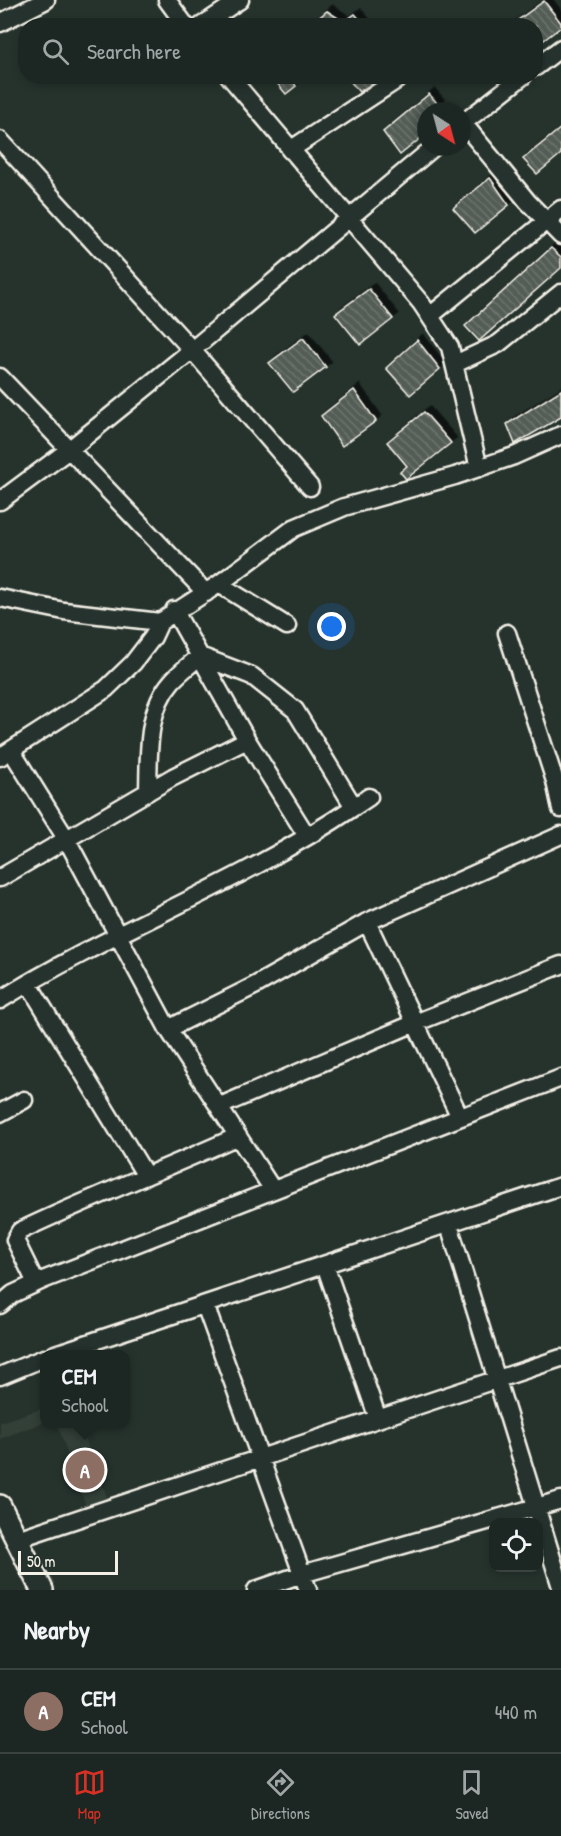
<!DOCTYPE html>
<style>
:root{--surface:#1c2622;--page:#29322f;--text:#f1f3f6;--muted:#a0a5a5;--line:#3a4340;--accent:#d93025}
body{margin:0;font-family:"Patrick Hand",sans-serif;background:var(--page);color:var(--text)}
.controls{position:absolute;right:18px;bottom:18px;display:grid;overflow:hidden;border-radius:12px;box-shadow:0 3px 9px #0003}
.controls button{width:54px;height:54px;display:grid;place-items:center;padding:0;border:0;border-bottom:2px solid var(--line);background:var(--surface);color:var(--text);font:30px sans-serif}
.compass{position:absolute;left:417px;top:102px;width:54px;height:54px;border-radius:50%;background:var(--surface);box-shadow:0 3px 9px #0003;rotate:144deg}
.scale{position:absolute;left:18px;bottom:15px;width:100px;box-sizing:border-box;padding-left:6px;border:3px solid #f4f1e8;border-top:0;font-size:16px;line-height:21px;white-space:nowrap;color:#f4f1e8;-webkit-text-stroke:4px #26332d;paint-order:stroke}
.you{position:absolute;left:332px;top:627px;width:21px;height:21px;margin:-15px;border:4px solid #fff;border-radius:50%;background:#1a73e8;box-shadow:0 0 0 9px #1a73e833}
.badge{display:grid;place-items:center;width:39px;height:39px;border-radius:50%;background:var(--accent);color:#fff;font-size:20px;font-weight:700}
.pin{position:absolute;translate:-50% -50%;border:3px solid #fff;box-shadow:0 2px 6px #0006}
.popup{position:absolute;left:40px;top:1350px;width:90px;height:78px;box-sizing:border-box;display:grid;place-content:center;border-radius:12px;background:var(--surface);filter:drop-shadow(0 2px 4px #0005);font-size:20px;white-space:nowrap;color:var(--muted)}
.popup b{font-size:22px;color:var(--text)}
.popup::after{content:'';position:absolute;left:50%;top:100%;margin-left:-12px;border:12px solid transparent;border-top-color:var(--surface)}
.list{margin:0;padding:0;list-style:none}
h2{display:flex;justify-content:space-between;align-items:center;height:78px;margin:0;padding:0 24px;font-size:26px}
h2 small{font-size:20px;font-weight:400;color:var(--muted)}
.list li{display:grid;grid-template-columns:39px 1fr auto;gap:18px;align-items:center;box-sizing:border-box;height:84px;padding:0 24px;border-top:2px solid var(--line)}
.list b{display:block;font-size:22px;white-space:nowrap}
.list p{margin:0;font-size:20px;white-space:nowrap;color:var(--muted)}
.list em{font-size:20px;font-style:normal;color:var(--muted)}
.icon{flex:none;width:33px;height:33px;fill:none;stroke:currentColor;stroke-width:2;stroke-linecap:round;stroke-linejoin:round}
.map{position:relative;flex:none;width:561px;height:1590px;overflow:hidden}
.search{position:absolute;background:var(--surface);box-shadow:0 3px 9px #0003;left:18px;right:18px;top:18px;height:66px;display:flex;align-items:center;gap:15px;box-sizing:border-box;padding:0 21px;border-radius:24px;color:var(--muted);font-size:22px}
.sheet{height:162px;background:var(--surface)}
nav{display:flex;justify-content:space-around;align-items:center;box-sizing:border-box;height:84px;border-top:2px solid var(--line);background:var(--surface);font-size:16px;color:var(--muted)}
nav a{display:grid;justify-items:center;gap:3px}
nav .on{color:var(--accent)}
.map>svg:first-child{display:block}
</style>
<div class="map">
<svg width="561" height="1590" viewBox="0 0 561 1590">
<defs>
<pattern id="building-back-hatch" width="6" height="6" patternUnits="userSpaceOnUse" patternTransform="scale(1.5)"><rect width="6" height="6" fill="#525c55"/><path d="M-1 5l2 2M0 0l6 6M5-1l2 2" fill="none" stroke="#6c746d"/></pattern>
<filter id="shadow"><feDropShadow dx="5.5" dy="-5.5" stdDeviation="0" flood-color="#0009"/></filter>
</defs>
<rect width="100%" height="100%" fill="#26332d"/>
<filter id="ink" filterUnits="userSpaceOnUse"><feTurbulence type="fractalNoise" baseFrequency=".0167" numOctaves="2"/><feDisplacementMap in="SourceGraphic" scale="12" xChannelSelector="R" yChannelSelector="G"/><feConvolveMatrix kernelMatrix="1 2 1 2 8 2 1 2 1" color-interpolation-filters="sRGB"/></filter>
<g filter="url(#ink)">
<!-- built -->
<path fill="#333f39" d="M44,1408V1422L0,1439V1422Z
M57,1424H80L108,1500L87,1509Z"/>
<!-- building -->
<path fill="url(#building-back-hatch)" stroke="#f4f1e8" stroke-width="1.5" filter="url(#shadow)" d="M544,1L561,23V27L536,46V26H510Z
M327,11L344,22L355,14L365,26H309Z
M271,76H289L296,86L286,94Z
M346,76H383L359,92Z
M429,94L444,111H426V134L400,155L383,132Z
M561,128V154L537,174L523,159Z
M490,178L509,205L475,233L453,208Z
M551,248L561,257V268L479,341L465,326Z
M369,289L393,319L360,345L335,314Z
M303,338L326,367L293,392L269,363Z
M417,340L440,369L410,395L386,368Z
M354,390L376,421L342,446L321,416Z
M561,390V417L515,444L507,424Z
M424,412L451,443L406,479L400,472L407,466L387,442Z"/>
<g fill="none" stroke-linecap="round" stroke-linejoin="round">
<!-- minor casing -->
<g stroke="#f4f1e8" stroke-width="21">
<path id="minor" d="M167,0L186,26
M0,23L46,0
M201,26L240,0
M536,67L561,48
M229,76L421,303L450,347L479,468
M463,123L528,202L561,236
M462,124L523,76
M0,140L192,350L70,449L0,501
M290,150L403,76
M430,316L561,209
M455,364L498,344L561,293
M0,377L206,593
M310,487L192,350L434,147
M219,584L287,626
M0,598L64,611L160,622
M174,610L247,740L307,836
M507,633L555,781L561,809
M11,750L67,840L168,1029L273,1190
M0,757L106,689L133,663L153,637L160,622L219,584L294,528L344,507L455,476L514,456L561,435
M354,807L369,797
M0,878L173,777L247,740
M367,922L460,1117
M28,983L146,1176
M0,1000C114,929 242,883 354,807L295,710L252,676L200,656C191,664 180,672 172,681C146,710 149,755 148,792
M168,1029L256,985L367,922L561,835
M220,1106L415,1023L561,965
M0,1113L24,1100
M449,1225L561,1587
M325,1265L378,1419
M36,1283L15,1240L20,1231C91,1197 166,1169 238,1136
M0,1305L13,1294L43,1280L561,1078
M205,1305L308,1590
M55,1354L561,1186
M0,1376L44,1358
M17,1539L561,1358
M256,1590L302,1574L561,1500"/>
</g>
<!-- major casing -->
<g stroke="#f4f1e8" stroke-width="26">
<path id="major" d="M0,1506L42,1590"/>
</g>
<!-- minor -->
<use href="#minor" stroke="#26332d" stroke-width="16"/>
<!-- major -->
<use href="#major" stroke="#26332d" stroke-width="21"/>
</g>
</g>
</svg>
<div class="controls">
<button><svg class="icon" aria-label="locate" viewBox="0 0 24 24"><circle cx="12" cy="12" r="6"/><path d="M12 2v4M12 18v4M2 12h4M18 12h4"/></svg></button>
</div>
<svg class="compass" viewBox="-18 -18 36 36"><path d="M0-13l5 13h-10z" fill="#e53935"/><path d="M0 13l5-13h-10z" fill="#a0a5a5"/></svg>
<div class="scale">50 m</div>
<div class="you"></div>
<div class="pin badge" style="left:85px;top:1470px;background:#8d6e63">A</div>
<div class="popup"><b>CEM</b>School</div>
<div class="search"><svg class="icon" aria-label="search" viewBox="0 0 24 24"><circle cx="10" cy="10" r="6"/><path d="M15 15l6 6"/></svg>Search here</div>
</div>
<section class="sheet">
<h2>Nearby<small></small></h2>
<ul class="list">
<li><span class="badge" style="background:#8d6e63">A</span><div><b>CEM</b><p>School</p></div><em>440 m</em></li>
</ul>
</section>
<nav>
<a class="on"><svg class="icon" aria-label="map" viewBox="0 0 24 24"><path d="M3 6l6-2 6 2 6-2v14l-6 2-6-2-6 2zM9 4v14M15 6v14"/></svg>Map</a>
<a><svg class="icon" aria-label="directions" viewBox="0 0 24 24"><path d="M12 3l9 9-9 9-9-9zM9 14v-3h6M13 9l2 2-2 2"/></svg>Directions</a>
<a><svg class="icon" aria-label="saved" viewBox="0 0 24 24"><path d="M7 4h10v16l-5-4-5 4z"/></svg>Saved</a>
</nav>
